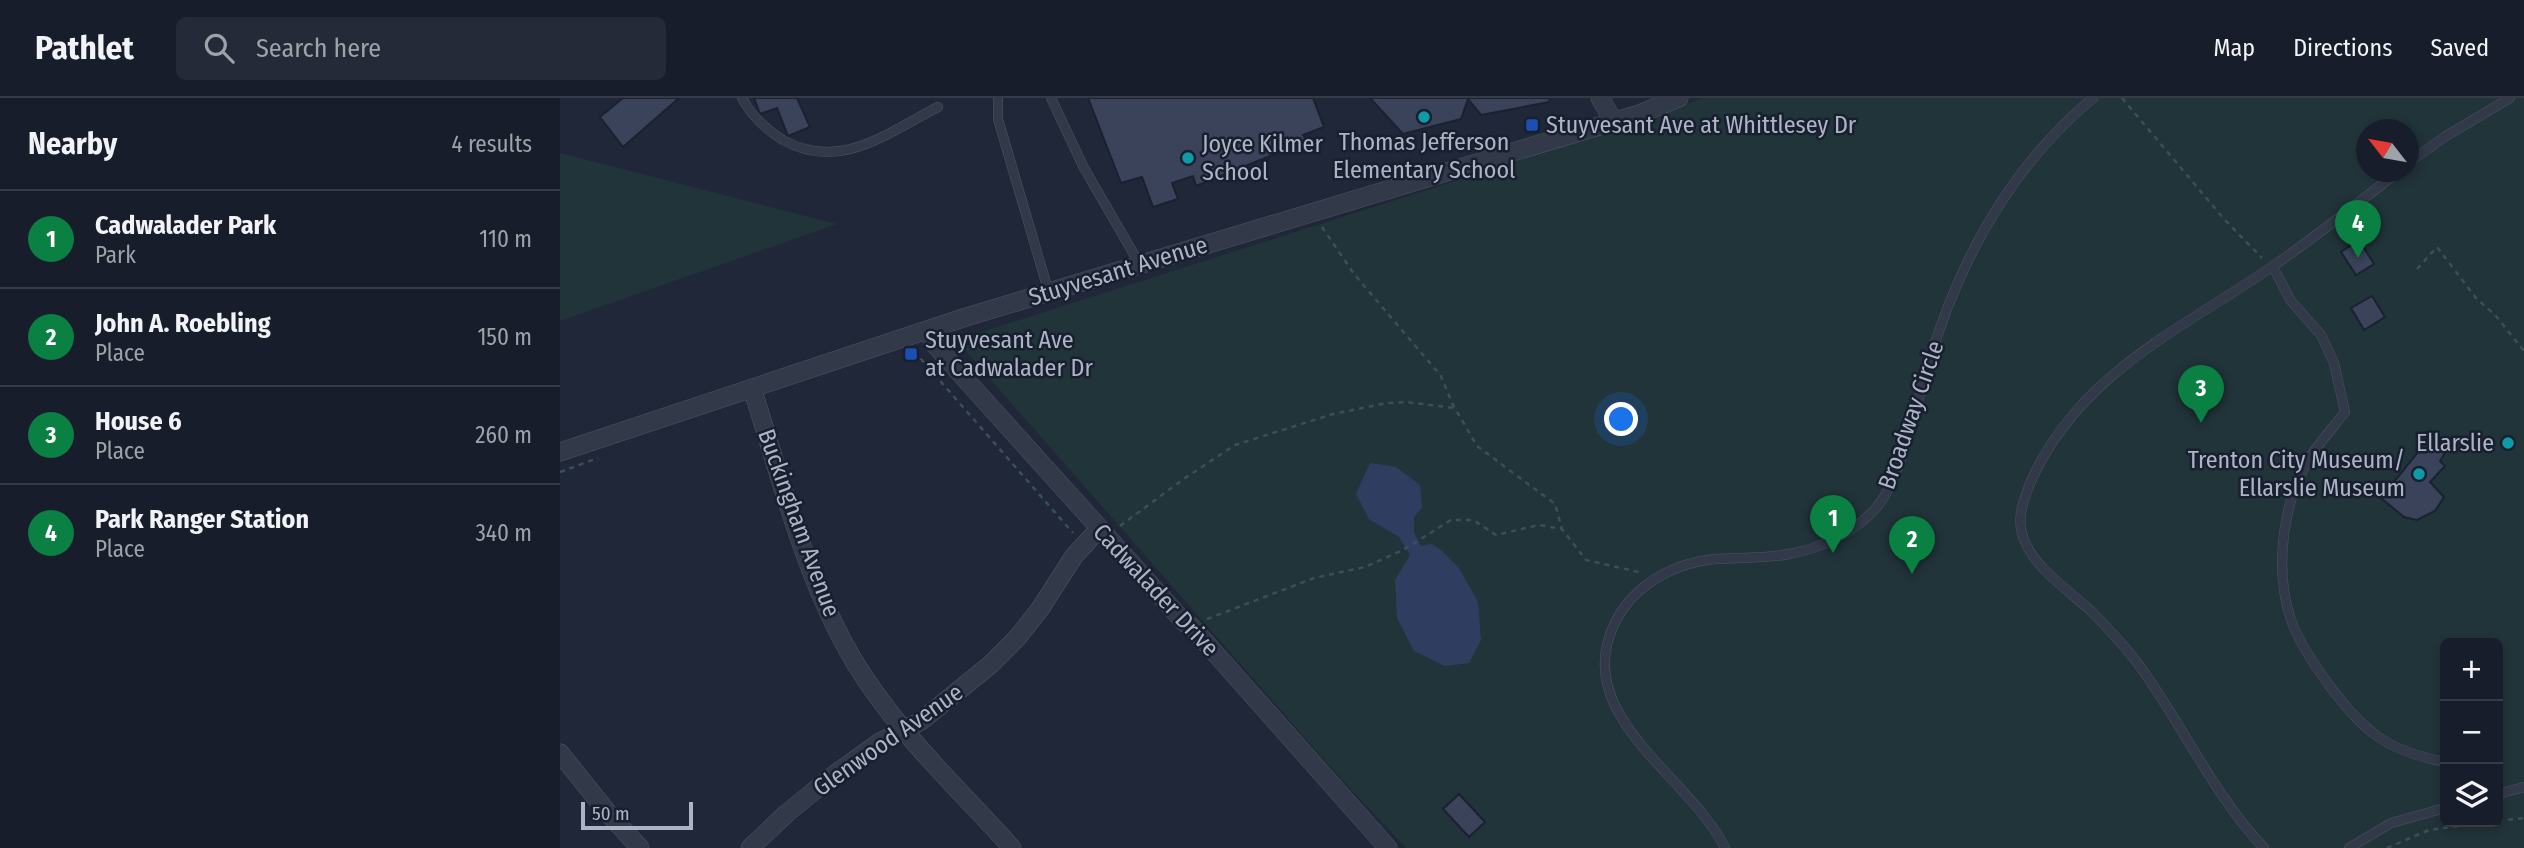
<!DOCTYPE html>
<meta charset="utf-8">
<style>
:root{--surface:#171d2b;--page:#242a37;--text:#f1f3f6;--muted:#9ea2a9;--line:#363b47;--accent:#0b8043}
body{margin:0;font-family:"Fira Sans Condensed",sans-serif;background:var(--page);color:var(--text)}
.controls{position:absolute;right:21px;bottom:21px;display:grid;overflow:hidden;border-radius:10px;box-shadow:0 4px 10px #0003}
.controls button{width:63px;height:63px;display:grid;place-items:center;padding:0;border:0;border-bottom:2px solid var(--line);background:var(--surface);color:var(--text);font:35px sans-serif}
.compass{position:absolute;left:1796px;top:21px;width:63px;height:63px;border-radius:50%;background:var(--surface);box-shadow:0 4px 10px #0003;rotate:301deg}
.scale{position:absolute;left:21px;bottom:18px;width:112px;box-sizing:border-box;padding-left:7px;border:4px solid #adb4c6;border-top:0;font-size:19px;line-height:24px;white-space:nowrap;color:#adb4c6;-webkit-text-stroke:5px #181f2e;paint-order:stroke}
.you{position:absolute;left:1062px;top:322px;width:24px;height:24px;margin:-18px;border:5px solid #fff;border-radius:50%;background:#1a73e8;box-shadow:0 0 0 10px #1a73e833}
.badge{display:grid;place-items:center;width:46px;height:46px;border-radius:50%;background:var(--accent);color:#fff;font-size:23px;font-weight:700}
.pin{position:absolute;translate:-50% -58px;filter:drop-shadow(0 2px 4px #0008)}
.pin::after{content:'';position:absolute;top:37px;width:24px;height:21px;background:inherit;clip-path:polygon(0 0,100% 0,50% 100%)}
.list{margin:0;padding:0;list-style:none}
h2{display:flex;justify-content:space-between;align-items:center;height:91px;margin:0;padding:0 28px;font-size:30px}
h2 small{font-size:23px;font-weight:400;color:var(--muted)}
.list li{display:grid;grid-template-columns:46px 1fr auto;gap:21px;align-items:center;box-sizing:border-box;height:98px;padding:0 28px;border-top:2px solid var(--line)}
.list b{display:block;font-size:26px;white-space:nowrap}
.list p{margin:0;font-size:23px;white-space:nowrap;color:var(--muted)}
.list em{font-size:23px;font-style:normal;color:var(--muted)}
.icon{flex:none;width:38px;height:38px;fill:none;stroke:currentColor;stroke-width:2;stroke-linecap:round;stroke-linejoin:round}
.map{position:relative;flex:none;width:1964px;height:750px;overflow:hidden}
header{display:flex;align-items:center;gap:42px;box-sizing:border-box;height:98px;padding:0 35px;background:var(--surface);border-bottom:2px solid var(--line)}
header strong{font-size:33px}
nav{display:flex;gap:38px;margin-inline-start:auto;font-size:24px}
.search{width:490px;height:63px;background:var(--page);display:flex;align-items:center;gap:18px;box-sizing:border-box;padding:0 24px;border-radius:10px;color:var(--muted);font-size:26px}
main{display:flex}
aside{flex:1;background:var(--surface)}
.map>svg:first-child{display:block}
</style>
<header>
<strong>Pathlet</strong>
<div class="search"><svg class="icon" aria-label="search" viewBox="0 0 24 24"><circle cx="10" cy="10" r="6"/><path d="M15 15l6 6"/></svg>Search here</div>
<nav><a>Map</a><a>Directions</a><a>Saved</a></nav>
</header>
<main>
<aside>
<h2>Nearby<small>4 results</small></h2>
<ul class="list">
<li><span class="badge">1</span><div><b>Cadwalader Park</b><p>Park</p></div><em>110 m</em></li>
<li><span class="badge">2</span><div><b>John A. Roebling</b><p>Place</p></div><em>150 m</em></li>
<li><span class="badge">3</span><div><b>House 6</b><p>Place</p></div><em>260 m</em></li>
<li><span class="badge">4</span><div><b>Park Ranger Station</b><p>Place</p></div><em>340 m</em></li>
</ul>
</aside>
<div class="map">
<svg width="1964" height="750" viewBox="0 0 1964 750">
<rect width="100%" height="100%" fill="#1f2739"/>
<!-- green -->
<path fill="#21343a" fill-rule="evenodd" d="M1143,0H1964V750H846L782,682L396,242L1059,31ZM1806,32H1848V74H1806ZM1885,545H1938V724H1885Z
M0,55L277,126L0,223Z"/>
<!-- water -->
<path fill="#2f3e60" d="M810,365L836,369L860,387L862,409L854,419V434L861,448L871,446L881,452L899,470L918,504L921,542L909,565L885,568L854,553L837,520L835,482L850,457L839,439L809,421L796,396Z"/>
<!-- building -->
<path fill="#3a435a" stroke="#1a2130" stroke-width="2" d="M63,0H119L63,49L40,19Z
M194,0H237L250,29L228,38L217,10L200,16Z
M528,0H753L764,29L743,37L747,43L636,88L633,78L612,85L618,101L593,109L582,79L561,85Z
M810,0H990L989,4L921,17L908,1L901,21L843,36Z
M1799,142L1814,166L1796,177L1781,154Z
M1812,198L1825,219L1804,232L1791,210Z
M1876,341L1888,350L1880,363L1885,368L1870,384L1884,399L1875,413L1857,422L1844,419L1821,400L1862,349L1867,353Z
M899,696L925,724L909,739L883,711Z"/>
<g fill="none" stroke-linecap="round" stroke-linejoin="round">
<!-- service casing -->
<g stroke="#4d5464" stroke-width="10">
<path id="service" d="M182,0C192,19 205,31 223,42C280,74 327,35 378,9
M438,0V21L489,195
M491,0L524,70L579,165
M1848,65L1886,38L1950,0
M1713,169L1731,203L1761,237L1774,265L1785,314C1774,328 1762,342 1752,356C1722,402 1714,471 1731,522C1739,545 1755,568 1769,587C1804,634 1827,653 1885,664
M1938,696L1964,689
M1165,750C1133,684 1028,627 1047,547C1059,496 1105,466 1155,461C1180,459 1205,461 1229,456C1262,450 1294,435 1316,410C1341,382 1356,308 1367,271C1397,166 1448,71 1533,0
M1704,750C1652,695 1621,623 1576,563C1562,545 1546,528 1530,512C1507,491 1473,469 1463,439C1456,420 1464,401 1471,383C1520,274 1624,230 1716,166C1758,137 1798,105 1838,74
M1789,750L1831,725L1885,710"/>
</g>
<!-- minor casing -->
<g stroke="#4d5464" stroke-width="19">
<path id="minor" d="M1040,0L1054,24
M367,232L376,248L407,283L625,525L631,528L828,750
M192,290C221,380 246,483 294,563C336,633 398,690 452,750
M0,354L403,220L1079,16L1119,0
M0,655L48,715L80,750
M190,750L227,715L275,676L320,644L361,623L430,567L457,540L480,511L514,458L539,431"/>
</g>
<!-- path -->
<path stroke="#3b5055" stroke-width="2.5" stroke-dasharray="5 5" stroke-linecap="butt" d="M1562,0L1664,121L1702,160
M762,129L794,176L881,278L892,305L917,348L995,406L1002,431
M1857,171L1877,149L1916,200L1936,218L1964,253
M354,253L513,435
M0,374L38,360
M560,428L625,380L675,347L773,316L827,305L846,304L895,310
M647,521L754,480L805,469L843,452L891,422H913L936,437L979,427L1002,431L1026,462L1083,475
M1938,723L1964,720
M1827,750L1869,732L1932,724"/>
<!-- service -->
<use href="#service" stroke="#323949" stroke-width="9"/>
<!-- minor -->
<use href="#minor" stroke="#323949" stroke-width="18"/>
</g>
<!-- markers -->
<g fill="#0f9aa8" stroke="#181f2e" stroke-width="2.5">
<circle cx="864" cy="19" r="7"/>
<circle cx="628" cy="60" r="7"/>
<circle cx="1948" cy="345" r="7"/>
<circle cx="1859" cy="376" r="7"/>
</g>
<g fill="#1a4fb4" stroke="#181f2e" stroke-width="2.5">
<rect x="965" y="20" width="14" height="14" rx="3.5"/>
<rect x="344" y="249" width="14" height="14" rx="3.5"/>
</g>
<g text-anchor="middle" stroke-width="5" stroke-linejoin="round" paint-order="stroke">
<!-- poi labels -->
<g font-size="24" fill="#adb4c6" stroke="#181f2e" text-anchor="start">
<text x="986" y="35">Stuyvesant Ave at Whittlesey Dr</text>
<text x="864" y="52" text-anchor="middle">Thomas Jefferson<tspan x="864" dy="28">Elementary School</tspan></text>
<text x="642" y="54">Joyce Kilmer<tspan x="642" dy="28">School</tspan></text>
<text x="365" y="250">Stuyvesant Ave<tspan x="365" dy="28">at Cadwalader Dr</tspan></text>
<text x="1934" y="353" text-anchor="end">Ellarslie</text>
<text x="1845" y="370" text-anchor="end">Trenton City Museum/<tspan x="1845" dy="28">Ellarslie Museum</tspan></text>
</g>
<!-- street labels -->
<g font-size="24" fill="#adb4c6" stroke="#181f2e">
<text transform="translate(558 173) rotate(-17)" y="8">Stuyvesant Avenue</text>
<text transform="translate(1351 317) rotate(-71)" y="8">Broadway Circle</text>
<text transform="translate(239 425) rotate(70)" y="8">Buckingham Avenue</text>
<text transform="translate(596 492) rotate(47)" y="8">Cadwalader Drive</text>
<text transform="translate(328 642) rotate(-35)" y="8">Glenwood Avenue</text>
</g>
</g>
</svg>
<div class="controls">
<button>+</button>
<button>−</button>
<button><svg class="icon" aria-label="layers" viewBox="0 0 24 24"><path d="M12 4l9 5-9 5-9-5zM3 14l9 5 9-5"/></svg></button>
</div>
<svg class="compass" viewBox="-18 -18 36 36"><path d="M0-13l5 13h-10z" fill="#e53935"/><path d="M0 13l5-13h-10z" fill="#9ea2a9"/></svg>
<div class="scale">50 m</div>
<div class="you"></div>
<div class="pin badge" style="left:1273px;top:455px">1</div>
<div class="pin badge" style="left:1352px;top:476px">2</div>
<div class="pin badge" style="left:1641px;top:325px">3</div>
<div class="pin badge" style="left:1798px;top:160px">4</div>
</div>
</main>
